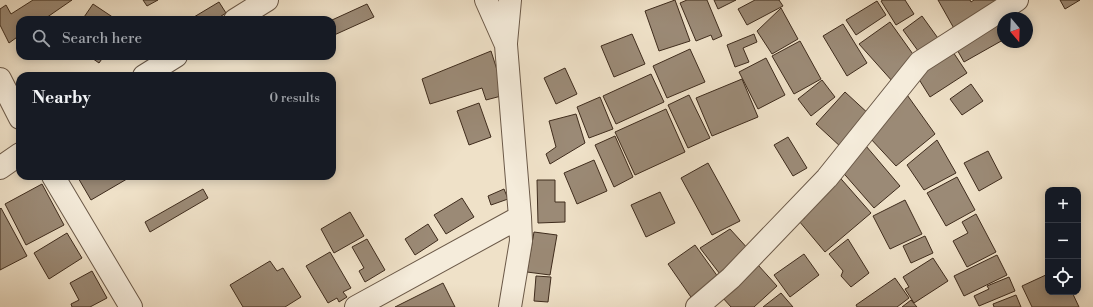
<!DOCTYPE html>
<meta charset="utf-8">
<style>
:root{--surface:#171b24;--page:#242831;--text:#f1f3f6;--muted:#9ea1a6;--line:#363941}
body{margin:0;font-family:"Libre Bodoni",serif;background:var(--page);color:var(--text)}
.controls{position:absolute;right:12px;bottom:12px;display:grid;overflow:hidden;border-radius:8px;box-shadow:0 2px 10px #0003}
.controls button{width:36px;height:36px;display:grid;place-items:center;padding:0;border:0;border-bottom:1px solid var(--line);background:var(--surface);color:var(--text);font:20px sans-serif}
.compass{position:absolute;left:997px;top:12px;width:36px;height:36px;border-radius:50%;background:var(--surface);box-shadow:0 2px 10px #0003;rotate:161deg}
.list{margin:0;padding:0;list-style:none}
h2{display:flex;justify-content:space-between;align-items:center;height:52px;margin:0;padding:0 16px;font-size:17px}
h2 small{font-size:13px;font-weight:400;color:var(--muted)}
.icon{flex:none;width:22px;height:22px;fill:none;stroke:currentColor;stroke-width:2;stroke-linecap:round;stroke-linejoin:round}
.map{position:relative;flex:none;width:1093px;height:307px;overflow:hidden}
.search{position:absolute;background:var(--surface);box-shadow:0 2px 10px #0003;left:16px;top:16px;width:320px;height:44px;display:flex;align-items:center;gap:10px;box-sizing:border-box;padding:0 14px;border-radius:12px;color:var(--muted);font-size:15px}
.panel{position:absolute;background:var(--surface);box-shadow:0 2px 10px #0003;left:16px;top:72px;width:320px;height:108px;border-radius:12px}
.map>svg:first-child{display:block}
</style>
<div class="map">
<svg width="1093" height="307" viewBox="0 0 1093 307">
<rect width="100%" height="100%" fill="#efe1c8"/>
<filter id="stains"><feTurbulence type="fractalNoise" baseFrequency=".005" numOctaves="4"/><feColorMatrix values="0 0 0 0 .2 0 0 0 0 .09 0 0 0 0 .02 0 0 0 .5 -.17"/></filter>
<radialGradient id="worn" r=".72"><stop offset=".6" stop-color="#630" stop-opacity="0"/><stop offset="1" stop-color="#630" stop-opacity=".3"/></radialGradient>
<!-- building -->
<path fill="#9b8a76" stroke="#3f2c1d" d="M33,0H72L43,20H20V35L9,43L0,25V9L6,5L11,14Z
M143,0H158L147,6Z
M675,0L690,41L659,51L645,11Z
M687,0H707L722,36L713,40L711,35L696,41L680,3Z
M714,0H736L718,9Z
M755,0H779L783,6L747,25L738,9Z
M883,0H905L914,14L896,25L881,1Z
M938,0H970L971,2L974,0H1012L956,32Z
M1060,0H1080L1065,9Z
M877,1L886,15L856,35L846,20Z
M219,2L226,13L215,20H189Z
M93,4L117,20H82Z
M367,4L374,17L332,36V20Z
M781,8L798,39L772,54L757,31Z
M922,16L940,41L921,55L903,30Z
M890,22L915,57L893,82L859,44Z
M997,22L1003,32V40L964,62L955,46Z
M843,24L867,63L847,76L823,36Z
M632,34L645,64L614,77L601,46Z
M754,34L757,42L743,48L749,62L735,67L727,45Z
M800,41L821,79L794,94L772,56Z
M690,49L705,82L667,98L653,66Z
M951,49L967,73L930,97L915,73Z
M491,51L505,95L486,100L482,88L430,104L422,79Z
M89,56H104L99,63Z
M766,58L785,95L758,109L739,72Z
M565,68L577,94L556,104L544,78Z
M651,74L664,102L616,124L603,96Z
M742,79L758,117L712,136L696,98Z
M822,80L835,97L811,116L798,99Z
M971,84L983,101L962,115L950,99Z
M845,92L871,116L842,148L816,124Z
M905,92L935,134L896,166L870,138Z
M689,95L710,138L688,148L668,105Z
M600,97L613,129L589,138L577,107Z
M479,103L491,137L469,145L457,111Z
M666,109L685,152L635,175L615,132Z
M576,114L585,143L550,164L546,154L556,147L549,121Z
M615,136L633,177L614,187L595,145Z
M788,137L807,168L793,176L774,145Z
M937,140L956,173L924,190L907,165Z
M866,146L900,186L874,208L839,168Z
M988,151L1002,178L979,191L964,163Z
M594,160L607,191L577,204L564,173Z
M708,163L740,221L712,235L681,178Z
M835,172L871,213L825,252L799,221L805,218L801,213Z
M77,176H132L91,200Z
M957,177L975,210L946,226L927,193Z
M537,180H555V202H565V222L538,223Z
M42,184L64,225L26,245L5,204Z
M203,189L208,198L150,232L145,222Z
M504,189L508,199L491,205L488,196Z
M660,192L675,223L646,237L631,205Z
M462,198L474,217L446,234L434,215Z
M905,200L922,234L890,249L873,216Z
M1,208L27,256L0,270V209Z
M350,212L364,236L334,253L321,229Z
M976,214L996,252L967,267L953,241L968,233L962,222Z
M428,224L438,240L415,255L405,239Z
M730,229L750,251L723,278L700,248Z
M534,232L557,235L550,275L527,272Z
M67,233L82,258L49,279L34,253Z
M925,236L933,253L911,263L903,246Z
M367,239L385,270L365,282L359,271L364,268L352,247Z
M848,239L869,273L851,287L841,276L843,271L829,254Z
M695,245L721,281L693,300L668,264Z
M330,252L351,288L343,292L347,297L339,302L337,298L328,303L306,266Z
M804,254L819,275L790,297L774,275Z
M997,255L1007,275L964,296L954,276Z
M933,258L948,281L914,303L905,289L909,287L903,277Z
M270,261L277,271L283,268L301,297L285,307H243L230,285Z
M758,265L777,286L754,307H731L722,297Z
M92,271L107,298L90,307H72L71,304L79,300L70,283Z
M1048,274V292H1072L1079,307H1032L1022,286Z
M536,276L551,277L548,302L534,301Z
M1009,277L1015,291L979,306L974,296L989,289L987,286Z
M895,278L909,298L897,307H857L856,305Z
M443,283L455,307H395Z
M781,293L793,307H763Z
M1016,295L1021,307H994L993,304Z
M911,300L917,307H902Z"/>
<g fill="none" stroke-linecap="round" stroke-linejoin="round">
<!-- minor casing -->
<g stroke="#6b5948" stroke-width="24">
<path id="minor" d="M486,0L506,45L520,217L521,241L510,307
M235,20L267,0
M506,43L510,0
M144,76L176,56
M0,79L20,118
M0,168L20,154
M53,176L131,307
M356,307L520,217
M697,307L731,278L827,178L920,62L1017,0"/>
</g>
<!-- minor -->
<use href="#minor" stroke="#f5ecdb" stroke-width="22"/>
</g>
<rect width="100%" height="100%" filter="url(#stains)"/>
<rect width="100%" height="100%" fill="url(#worn)"/>
</svg>
<div class="controls">
<button>+</button>
<button>−</button>
<button><svg class="icon" aria-label="locate" viewBox="0 0 24 24"><circle cx="12" cy="12" r="6"/><path d="M12 2v4M12 18v4M2 12h4M18 12h4"/></svg></button>
</div>
<svg class="compass" viewBox="-18 -18 36 36"><path d="M0-13l5 13h-10z" fill="#e53935"/><path d="M0 13l5-13h-10z" fill="#9ea1a6"/></svg>
<div class="search"><svg class="icon" aria-label="search" viewBox="0 0 24 24"><circle cx="10" cy="10" r="6"/><path d="M15 15l6 6"/></svg>Search here</div>
<section class="panel">
<h2>Nearby<small>0 results</small></h2>
<ul class="list">
</ul>
</section>
</div>
